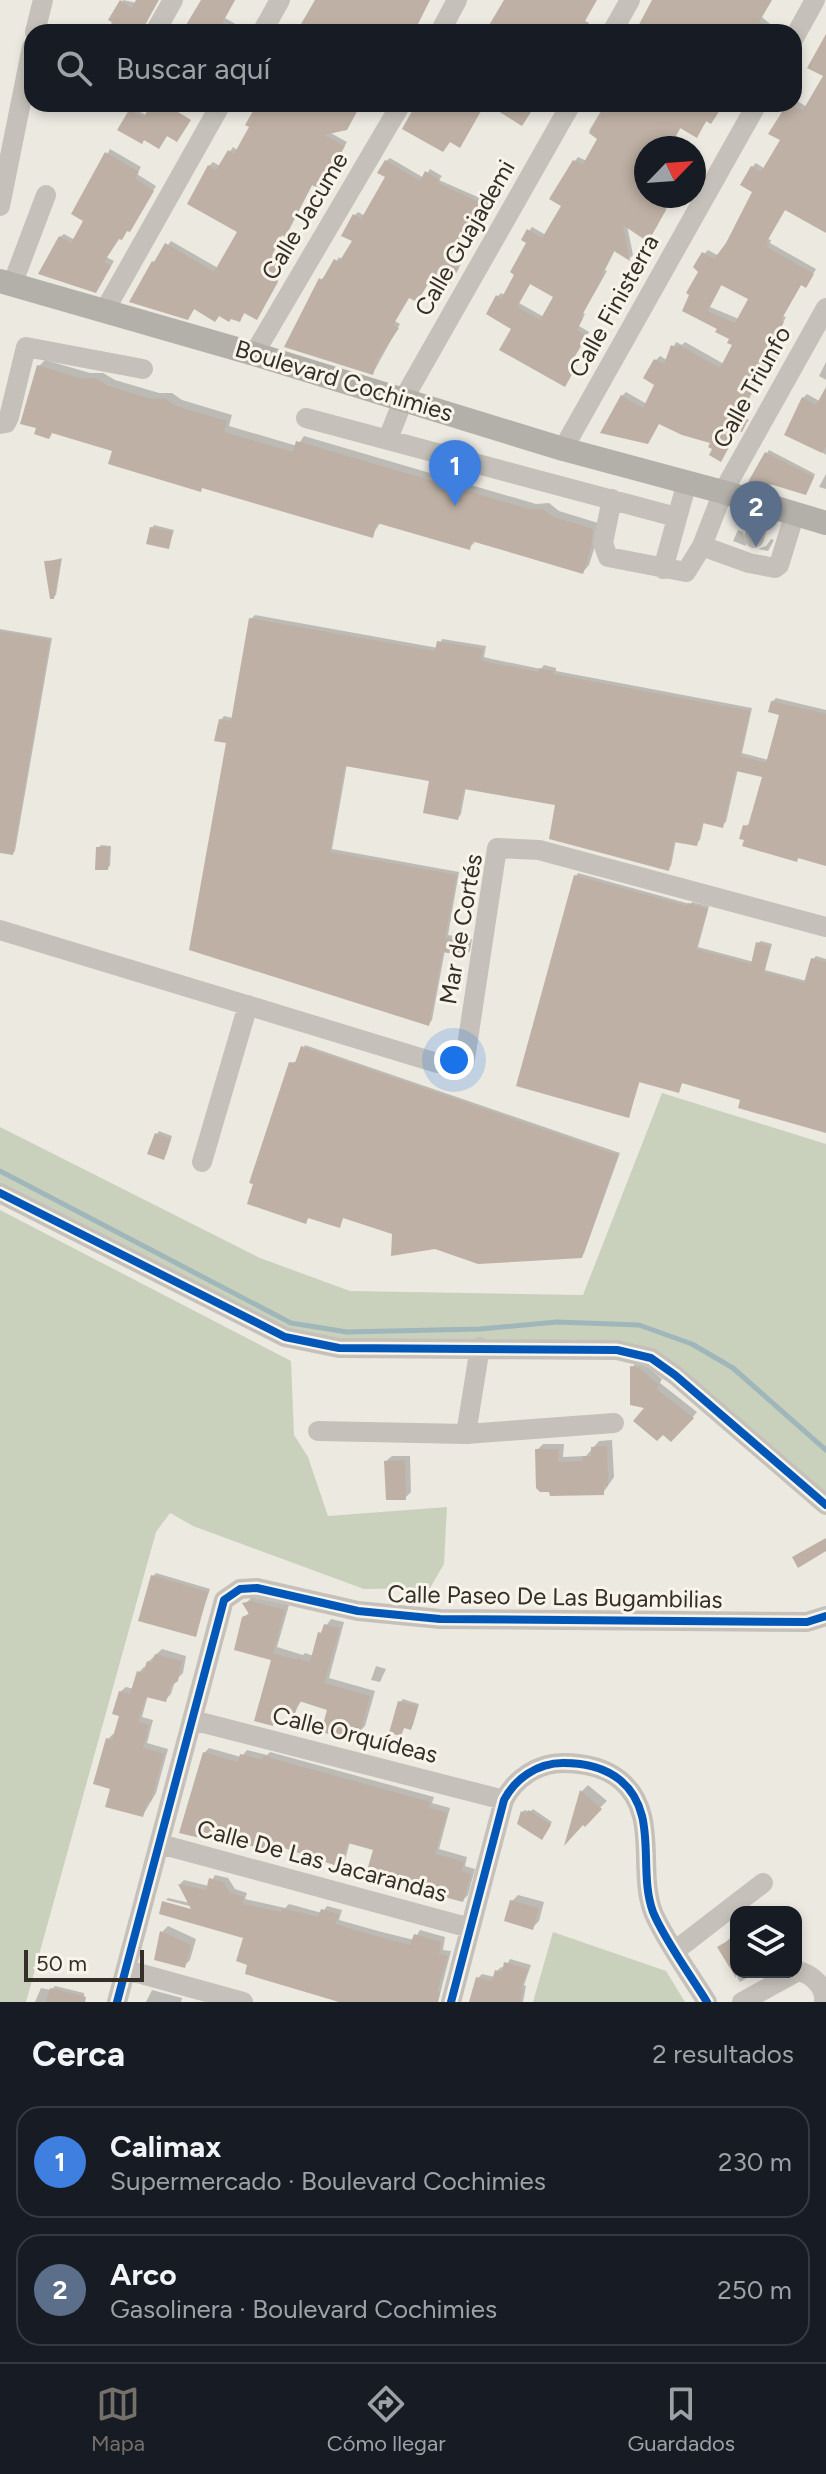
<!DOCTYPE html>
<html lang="es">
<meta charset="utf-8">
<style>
:root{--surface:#171b24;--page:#20242c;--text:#f1f3f6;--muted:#9ea1a6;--line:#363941;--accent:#757069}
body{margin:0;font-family:Figtree,sans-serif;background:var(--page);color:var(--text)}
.controls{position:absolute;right:24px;bottom:24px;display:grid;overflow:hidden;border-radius:16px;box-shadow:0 4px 12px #0003}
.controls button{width:72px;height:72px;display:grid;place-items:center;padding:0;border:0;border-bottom:2px solid var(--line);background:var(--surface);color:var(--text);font:40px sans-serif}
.compass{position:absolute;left:634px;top:136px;width:72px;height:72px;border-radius:50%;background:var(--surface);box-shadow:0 4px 12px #0003;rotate:65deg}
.scale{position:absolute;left:24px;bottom:20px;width:120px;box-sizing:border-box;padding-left:8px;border:4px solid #352f29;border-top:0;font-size:22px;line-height:28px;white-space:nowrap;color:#352f29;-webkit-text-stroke:6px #f8f4e9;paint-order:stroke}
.you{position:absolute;left:454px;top:1060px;width:28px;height:28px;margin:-20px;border:6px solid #fff;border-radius:50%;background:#1a73e8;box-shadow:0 0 0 12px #1a73e833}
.badge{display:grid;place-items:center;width:52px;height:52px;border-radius:50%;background:var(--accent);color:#fff;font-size:26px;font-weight:700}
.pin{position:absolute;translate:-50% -66px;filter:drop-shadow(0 2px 4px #0008)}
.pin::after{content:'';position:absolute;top:42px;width:28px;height:24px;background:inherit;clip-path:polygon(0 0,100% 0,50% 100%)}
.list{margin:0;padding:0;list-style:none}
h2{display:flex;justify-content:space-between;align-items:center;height:104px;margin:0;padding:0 32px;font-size:34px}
h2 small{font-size:26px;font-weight:400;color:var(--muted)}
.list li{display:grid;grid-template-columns:52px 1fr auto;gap:24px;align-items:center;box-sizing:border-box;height:112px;margin:0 16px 16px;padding:0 16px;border:2px solid var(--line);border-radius:24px}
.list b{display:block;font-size:30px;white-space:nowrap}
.list p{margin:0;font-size:26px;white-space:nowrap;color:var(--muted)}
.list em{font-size:26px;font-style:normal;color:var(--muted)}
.icon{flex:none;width:44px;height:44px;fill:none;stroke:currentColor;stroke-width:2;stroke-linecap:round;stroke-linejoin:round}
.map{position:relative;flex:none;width:826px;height:2002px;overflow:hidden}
.search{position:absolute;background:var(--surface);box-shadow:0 4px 12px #0003;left:24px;right:24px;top:24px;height:88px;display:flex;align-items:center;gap:20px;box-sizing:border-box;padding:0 28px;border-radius:24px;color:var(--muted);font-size:30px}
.sheet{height:360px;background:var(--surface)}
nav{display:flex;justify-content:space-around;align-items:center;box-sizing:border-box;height:112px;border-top:2px solid var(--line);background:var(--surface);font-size:22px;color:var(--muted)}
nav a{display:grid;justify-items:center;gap:4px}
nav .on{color:var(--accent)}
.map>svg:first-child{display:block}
</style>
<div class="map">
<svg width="826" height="2002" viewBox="0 0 826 2002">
<rect width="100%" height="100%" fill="#ece9e1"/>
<!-- green -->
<path fill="#c9d1bc" d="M662,1093L826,1144V1505L651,1358L285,1337L0,1193V1127L260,1258L350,1291L583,1295Z
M0,1210L291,1361L294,1435L308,1457L328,1516L447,1507L444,1564L430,1588L364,1589L193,1526L170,1513L156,1532L26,2002H0Z
M553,1932L666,1971L685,2002H533Z"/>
<!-- shadow -->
<path fill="#0003" fill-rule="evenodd" d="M123,0L137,3L139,0H159L141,32L108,30Z
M212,0H235L225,18L237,25L233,32H185L197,11Z
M654,0H771L762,17L770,24L766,32H637Z
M474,27L483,32H469Z
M826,38V230L786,208L768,239L771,240L770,243L816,269L809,281L802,283L783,316L786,317L771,344L783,351L773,366L767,363L756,381L758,382L740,415L749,420L741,430L739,429L724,455L713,442L683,433L622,396L626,392L647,404L657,384L656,360L660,356L667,360L676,342L682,345L685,342L724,364L734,345L731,338L720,328L685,310L700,272L704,254L708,250L719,256L755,191L752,167L756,163L765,169L782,139L771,133L789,104H794V99L807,107L825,76ZM722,284L750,299L739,319L710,307Z
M173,104H190L185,111Z
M260,104H361L346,128L329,132L347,142L323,183H313L289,230L283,233L272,256L281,261L274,273L280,277L260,313L246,311L239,320L195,308L188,317L158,258L171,241L218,268L239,231L209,166L213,162L220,166L233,147L239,151Z
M486,104H535L522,124Z
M605,104H723L715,118L707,120L697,136L681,127L669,148H646V196L668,206L651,236L627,225L633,255L630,258L615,250L605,270L607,271L583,313L585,314L579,326L589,332L571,362L577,365L568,381L514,328L497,297L501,293L505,295L529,243V231L532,227L546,235L564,206L575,161L578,157L587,161L600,138L589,131ZM531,282L556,296L544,317L519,303Z
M133,108L171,129L145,138L120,130Z
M110,149L141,167L137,174L156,186L133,226L120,237L106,257L114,261L99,287L60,237L64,234L75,240L86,221L73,214Z
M390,158L424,178L430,169L442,176L439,180L489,202L480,223L477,227L471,224L465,230L449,258L461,264L448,287L429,282L409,296L395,321L400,324L373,373L321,279L326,277L339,257L343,260L355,240V215L358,212L365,216L388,176L386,161Z
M45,360L90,373H103L115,380L159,393H172L182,400L232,415L229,426L297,446L304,436L536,504L549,503L559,511L598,523L597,540L589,565L583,572L475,542L469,548L381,522L372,535L115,449L39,366Z
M826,362V380L819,376Z
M826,391V455L815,447L803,398L807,394L821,402Z
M769,450L815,474L808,490L767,453Z
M826,474V489L819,487Z
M154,525L174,530L168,547L152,528Z
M738,530L743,532L746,546L733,541Z
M771,539L774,540L768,551L758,549L766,546Z
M62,558L56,595L53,597L46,562Z
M255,615L438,648L442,639L486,646L484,657L492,659L541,669L544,665L556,668V671L752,708L742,753L769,760L782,714L772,702L776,698L826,710V864L800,856L797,860L745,826L751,823L764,776L738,769L726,822L722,825L704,821L700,840L696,843L676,840L671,866L668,869L557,804L466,787L461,814L458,818L432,780L347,764L332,849L459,872L448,935L472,939L470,951L467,954L445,950L432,1020L429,1024L229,741L221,720L224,716L233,718L251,619Z
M0,629L52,638L15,851L13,853L0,851Z
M101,845L111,846L110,866L107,868L98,848Z
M578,873L690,904L692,902L709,906L698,947L754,962L758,943L761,941L772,944L765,970L807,981L813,959L816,956L826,959V1131L742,1098L683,1082L678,1090L640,1080L629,1115L576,876Z
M305,1045L620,1153L584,1253L581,1256L394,1233L344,1216L339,1226L309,1216L305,1222L291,1063L298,1061Z
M159,1131L172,1136L166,1155L157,1134Z
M637,1362L644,1364L662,1379L660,1383L697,1412L685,1426L648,1406L632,1367Z
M612,1440L614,1477L603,1493L537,1450L543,1444H564L563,1457L586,1456L599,1441Z
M392,1456H410L411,1492L405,1498L386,1461Z
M156,1573L210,1589L195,1635L153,1576Z
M252,1597L289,1605L277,1647L303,1655L305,1653L314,1656L320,1634L331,1619L344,1622L329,1678L375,1691L365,1726L359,1732L350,1730L344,1736L330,1708L302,1700L295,1711L281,1708L278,1718L272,1724L273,1659L244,1618L250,1612L245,1604Z
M162,1649L186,1656L183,1673L175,1681L171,1694L165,1700L148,1695L142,1717L153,1720L147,1743L168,1749L156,1793L143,1815L112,1788L108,1739L113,1734L116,1735L122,1715L120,1692L126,1687L134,1689L139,1672L144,1667L147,1668L148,1662Z
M376,1666L386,1669L380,1682L371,1680Z
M403,1699L419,1704L413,1725L411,1728L405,1726L401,1734L400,1702Z
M209,1748L241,1757L247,1750L267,1755L270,1752L434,1797L432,1803L450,1808L439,1849L467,1857L465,1866L475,1869L468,1895L463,1900L448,1891L408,1879L405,1883L375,1848L350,1842L345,1860L340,1865L281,1845L276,1849L246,1836L214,1828L210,1832L205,1831L200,1836L204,1753Z
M588,1785L607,1801L568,1839L582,1791Z
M533,1809L552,1822L544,1835L522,1812L525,1810L530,1812Z
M215,1875L228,1878L235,1889L247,1893L245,1899L285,1908L289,1904L322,1913L327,1906L342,1910L339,1920L378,1931L414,1940L420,1930L445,1937L443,1950L451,1951L438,2002H345L250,1963L245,1937L200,1913L201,1909L166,1900L168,1898L190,1903L180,1884L184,1880L209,1886Z
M518,1895L544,1902L539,1921L533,1927L512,1901Z
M168,1926L196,1939L190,1960L184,1966L162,1932Z
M736,1932V1972H757L740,1982L720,1948Z
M510,1959L531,1965L524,1985L526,1986L523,2002H471L478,1978L482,1974L495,1977L497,1971L501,1967L505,1968Z
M55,1986L84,1993L85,2002H35L41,1988L51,1990Z
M152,1990L182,1998L181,2002H146Z"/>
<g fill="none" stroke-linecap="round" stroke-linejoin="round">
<!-- stream -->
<path stroke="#9fb6ba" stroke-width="5" d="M0,1171L291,1323L347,1332L480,1329L557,1322L639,1325L692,1344L733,1368L826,1450"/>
</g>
<!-- building -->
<path fill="#beb0a4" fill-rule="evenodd" d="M120,0L132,8L136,0H158L141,32H128L108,20Z
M201,0H235L222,23L237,32H198L186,25Z
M315,0H430L414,32H283L301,24Z
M504,0H597L585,21L589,23L583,32H485Z
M652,0H772L759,22L777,32H635Z
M826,34V233L785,210L766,243L769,245L767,247L814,274L806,288L801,285L781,320L784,322L769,349L780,355L773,368L767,365L753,386L755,387L737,419L746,424L742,432L732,429L730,434L735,436L721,462L709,455L712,449L708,447L710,443L682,435L659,424L648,444L600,433L621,395L643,408L654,385L643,378L654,359L664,364L671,345L678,348L679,345L720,368L732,345L727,343L729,339L715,332L717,329L682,311L689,295L686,293L698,272L693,267L702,252L714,259L726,243L752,192L740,185L751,166L761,172L780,140L768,134L787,104L803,110L823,76L807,68ZM721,285L748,299L735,323L707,311Z
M151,104H182L178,112L191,120L177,142L167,136L159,149L144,140L142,144L117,130L129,110L144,117Z
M257,104H361L347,130L324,135L345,146L320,190L312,185L285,237L282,235L269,260L278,266L271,278L278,282L257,320L244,313L240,322L231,319L229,322L219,316L215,322L194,309L188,320L129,302L152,261L154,262L165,243L214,272L237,232L187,204L208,165L216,170L228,150L234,154L249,127L245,125Z
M416,104H485L460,148L450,142L443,152L402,129Z
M487,104H530L527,110L531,112L522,126Z
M606,104H714L721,108L711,124L706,121L697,138L680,128L669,148H646V199L666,210L648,242L623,225L630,261L614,251L602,274L604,275L581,317L583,318L577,330L587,336L569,366L575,369L565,387L499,350L511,329L486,314L496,295L501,299L514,275L510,272L526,243L521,240L527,229L542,238L561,206L549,199L573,160L583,164L597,139L589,133ZM530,284L553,297L540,320L517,307Z
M105,152L139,172L135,178L154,191L130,232L127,231L122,240L119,239L104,262L111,266L96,293L38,274L59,236L71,243L83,221L71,214Z
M385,160L420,181L425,171L440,180L438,183L487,206L477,229L471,226L466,233L464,232L447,262L459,268L445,293L428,284L417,302L409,298L393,325L399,328L378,359L373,375L284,347L319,278L322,280L334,259L339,262L352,241L341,236L353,214L361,219L385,177L377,173Z
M37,365L83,379L96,378L108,386L151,399L165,398L176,406L227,421L224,432L293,452L296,441L529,509H543L553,517L593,529L591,548L583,574L472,541L470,550L377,523L373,538L202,488L201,492L108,464L112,451L52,433L49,439L34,434L36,428L20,424Z
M826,387V446L822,453L784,435L802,397L816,405Z
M765,452L814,477L806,495L773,485L748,482Z
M150,527L173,532L169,549L146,544Z
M61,560L54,599H50L44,561Z
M249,618L435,651L437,641L483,649L481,660L487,662L538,672L539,668L554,671L553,674L750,711L740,756L766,763L779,715L768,712L771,701L826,714V866L798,858L797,862L742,846L744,840L739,839L743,825L748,826L762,777L736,771L723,828L703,823L697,846L674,842L669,871L549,839L555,805L464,789L458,820L423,813L429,781L345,766L330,852L457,875L445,938L470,942L467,957L443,952L429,1026L189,950L226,743L214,741L219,719L231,721Z
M0,631L50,640L13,855L0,853Z
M96,847H110L108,870H95Z
M574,875L687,906L688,903L708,909L696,949L751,964L756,942L770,946L764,972L804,983L811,958L826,962V1133L738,1108L740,1100L682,1083L679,1093L639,1082L629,1118L516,1086Z
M301,1046L618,1155L582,1258L478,1264L435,1249L391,1256L392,1234L343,1218L340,1228L308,1218L306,1224L247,1204L253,1184L249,1183L289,1062L295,1063Z
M155,1133L171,1139L164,1160L147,1154Z
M630,1366L639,1368L659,1385L656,1389L694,1418L671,1442L663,1435L657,1441L633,1421L644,1408L630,1405Z
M607,1446L608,1486H604V1495L550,1496L549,1492H540L536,1488L535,1449H559L558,1462L583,1461V1456H591V1447Z
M405,1460L406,1500H386L384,1461Z
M826,1538V1551L798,1568L792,1557Z
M151,1575L208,1592L196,1637L138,1621Z
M251,1601L285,1610L273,1653L297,1660V1658L310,1662L318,1632L321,1633L324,1624L340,1628L324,1683L370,1696L360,1734L347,1731L345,1738L321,1732L327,1710L299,1701L295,1714L277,1709L273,1726L254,1721L271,1660L234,1650L242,1617L249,1614L242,1603Z
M155,1654L182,1661L178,1681L171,1686L166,1702L146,1697L138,1722L149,1725L143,1748L164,1754L151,1801L148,1800L143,1817L105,1807L110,1789L93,1784L106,1738L112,1740L119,1716L112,1714L119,1691L130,1694L137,1671L143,1673L147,1661L152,1663Z
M398,1701L418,1706L411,1730L404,1728L401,1736L389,1733Z
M203,1752L238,1762L240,1754L262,1760L263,1756L430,1802L429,1808L447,1813L435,1854L464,1862L461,1871L471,1874L463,1902L444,1897L445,1893L406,1881L405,1885L366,1874L373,1850L348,1843L340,1867L278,1846L277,1851L241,1844L243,1838L212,1829L211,1834L202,1832L200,1838L179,1833Z
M580,1790L602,1809L585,1827L583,1825L564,1846Z
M529,1810L551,1825L542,1840L517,1824L521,1811L526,1814Z
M209,1878L223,1882L230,1893L244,1897L242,1904L281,1912L282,1908L318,1917L321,1909L339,1914L335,1924L373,1935L410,1945L414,1934L441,1942L439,1954L448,1956L437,1991L440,1992L438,2002H339L245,1974L247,1965L236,1961L243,1938L159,1914L162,1901L191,1909L178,1884L206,1890Z
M510,1900L539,1908L533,1930L504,1921Z
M160,1931L191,1945L185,1968L154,1960Z
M736,1936V1978L717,1947Z
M504,1962L528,1969L521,1989L523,1990L520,2002H469L476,1977L492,1981L495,1970L502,1972Z
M50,1988L86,1997L85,2002H46Z"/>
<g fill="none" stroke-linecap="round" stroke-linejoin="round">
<!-- minor -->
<path stroke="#c5c1ba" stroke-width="20" d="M35,32L43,0
M155,32L173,0
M262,32L280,0
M440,32L457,0
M612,32L630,0
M794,38L815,0
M0,206L32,47
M12,285L46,195
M105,310L221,104
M254,354L401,104
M306,418L676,517
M0,424L6,423L9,417L26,347L143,369
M388,439L404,398L571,104
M563,449L757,104
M612,499L603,543L608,557L686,572L702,546
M795,513L779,565L775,568L749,563L702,546L723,492L826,308
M754,538L763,504
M663,569L687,482
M0,930L437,1063L465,1059L497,848L539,850L826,927
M202,1162L248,1005
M0,1193L285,1337L339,1348L617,1350L651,1358L675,1375L826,1505
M318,1431L466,1434L614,1423
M466,1434L480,1347
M192,1720L504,1800
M160,1844L470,1928
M676,1950L763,1883
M127,1970L243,2002
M117,2002L224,1600L240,1589L257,1588L358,1611L440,1619L807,1622L826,1616
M451,2002L504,1800C515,1779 537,1763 563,1763C583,1763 604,1767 620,1780C660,1813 637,1869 653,1912C664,1939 691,1976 707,2002
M742,2002L798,1971C812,1974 826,1987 824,2002"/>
<!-- major -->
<path stroke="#b3afa9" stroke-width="24" d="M0,281L254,354L563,449L723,492L826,523"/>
<!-- cycleway casing -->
<g stroke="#f8f4e9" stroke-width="13">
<path id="cycleway" d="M0,1193L285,1337L339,1348L617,1350L651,1358L675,1375L826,1505
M117,2002L224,1600L240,1589L257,1588L358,1611L440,1619L807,1622L826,1616
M451,2002L504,1800C515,1779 537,1763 563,1763C583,1763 604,1767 620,1780C660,1813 637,1869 653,1912C664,1939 691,1976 707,2002"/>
</g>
<!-- cycleway -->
<use href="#cycleway" stroke="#0057b8" stroke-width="8"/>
</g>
<g text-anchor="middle" stroke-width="6" stroke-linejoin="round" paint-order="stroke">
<!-- street labels -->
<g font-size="24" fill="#352f29" stroke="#f8f4e9">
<text transform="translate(305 216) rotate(-59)" y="8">Calle Jacume</text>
<text transform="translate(465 238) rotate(-60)" y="8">Calle Guajademi</text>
<text transform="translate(614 306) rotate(-61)" y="8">Calle Finisterra</text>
<text transform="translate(344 381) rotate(17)" y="8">Boulevard Cochimies</text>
<text transform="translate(752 387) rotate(-61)" y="8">Calle Triunfo</text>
<text transform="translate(461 929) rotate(-80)" y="8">Mar de Cortés</text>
<text transform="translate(555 1597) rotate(1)" y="8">Calle Paseo De Las Bugambilias</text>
<text transform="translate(355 1735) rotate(14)" y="8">Calle Orquídeas</text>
<text transform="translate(322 1861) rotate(15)" y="8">Calle De Las Jacarandas</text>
</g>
</g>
</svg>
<div class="controls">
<button><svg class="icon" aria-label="layers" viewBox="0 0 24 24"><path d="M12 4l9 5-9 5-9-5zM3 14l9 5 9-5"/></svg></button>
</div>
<svg class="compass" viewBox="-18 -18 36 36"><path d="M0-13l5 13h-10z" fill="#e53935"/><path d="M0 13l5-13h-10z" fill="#9ea1a6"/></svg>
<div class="scale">50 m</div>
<div class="you"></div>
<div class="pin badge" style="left:455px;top:506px;background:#3f7fe0">1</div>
<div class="pin badge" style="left:756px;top:547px;background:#5c6f8a">2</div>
<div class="search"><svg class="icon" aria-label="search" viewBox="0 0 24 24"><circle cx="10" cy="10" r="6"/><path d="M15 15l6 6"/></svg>Buscar aquí</div>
</div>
<section class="sheet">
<h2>Cerca<small>2 resultados</small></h2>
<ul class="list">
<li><span class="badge" style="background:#3f7fe0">1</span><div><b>Calimax</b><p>Supermercado · Boulevard Cochimies</p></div><em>230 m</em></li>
<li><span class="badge" style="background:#5c6f8a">2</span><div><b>Arco</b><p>Gasolinera · Boulevard Cochimies</p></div><em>250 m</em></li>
</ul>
</section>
<nav>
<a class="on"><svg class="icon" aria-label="map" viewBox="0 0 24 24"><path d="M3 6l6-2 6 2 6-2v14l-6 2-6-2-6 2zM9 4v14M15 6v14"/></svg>Mapa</a>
<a><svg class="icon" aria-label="directions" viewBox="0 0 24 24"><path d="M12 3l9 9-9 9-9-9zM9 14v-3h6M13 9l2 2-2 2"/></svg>Cómo llegar</a>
<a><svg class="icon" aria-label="saved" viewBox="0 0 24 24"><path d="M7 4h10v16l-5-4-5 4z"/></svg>Guardados</a>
</nav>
